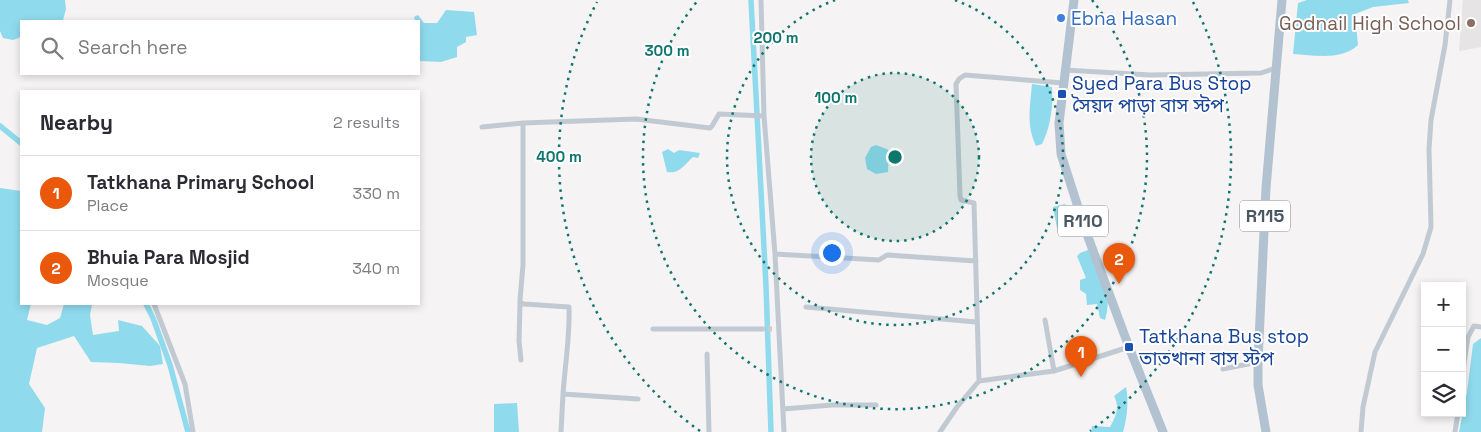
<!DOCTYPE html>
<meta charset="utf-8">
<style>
:root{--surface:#fff;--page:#f2f2f3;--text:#2b2b33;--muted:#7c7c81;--line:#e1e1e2;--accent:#ea580c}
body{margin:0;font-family:"Space Grotesk","Noto Sans Bengali",sans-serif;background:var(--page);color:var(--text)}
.controls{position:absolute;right:15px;bottom:15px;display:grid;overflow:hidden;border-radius:0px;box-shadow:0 2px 8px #0003}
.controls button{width:45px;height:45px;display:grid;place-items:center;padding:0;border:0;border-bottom:1px solid var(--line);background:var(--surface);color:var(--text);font:25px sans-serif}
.you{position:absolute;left:831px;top:252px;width:18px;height:18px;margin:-12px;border:4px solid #fff;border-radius:50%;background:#1a73e8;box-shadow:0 0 0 8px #1a73e833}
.badge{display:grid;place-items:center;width:32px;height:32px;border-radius:50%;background:var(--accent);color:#fff;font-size:16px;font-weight:700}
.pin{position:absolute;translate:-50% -41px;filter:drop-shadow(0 1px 2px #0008)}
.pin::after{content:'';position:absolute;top:26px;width:18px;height:15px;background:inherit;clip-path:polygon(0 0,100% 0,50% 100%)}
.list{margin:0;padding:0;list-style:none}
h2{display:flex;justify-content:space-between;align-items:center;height:65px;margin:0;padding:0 20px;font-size:21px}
h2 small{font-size:16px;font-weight:400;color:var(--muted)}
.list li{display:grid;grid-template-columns:32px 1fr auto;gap:15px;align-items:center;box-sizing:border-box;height:75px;padding:0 20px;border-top:1px solid var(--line)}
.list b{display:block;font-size:19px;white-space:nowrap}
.list p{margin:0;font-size:16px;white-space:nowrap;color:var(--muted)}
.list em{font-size:16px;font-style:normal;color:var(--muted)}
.icon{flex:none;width:28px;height:28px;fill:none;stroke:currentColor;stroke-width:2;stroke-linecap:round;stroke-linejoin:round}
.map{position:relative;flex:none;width:1481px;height:432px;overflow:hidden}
.search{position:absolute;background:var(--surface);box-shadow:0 2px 8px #0003;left:20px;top:20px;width:400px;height:55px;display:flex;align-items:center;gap:12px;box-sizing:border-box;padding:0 18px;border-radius:0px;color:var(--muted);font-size:19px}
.panel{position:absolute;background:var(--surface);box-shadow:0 2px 8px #0003;left:20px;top:90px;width:400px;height:215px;border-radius:0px}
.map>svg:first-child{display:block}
</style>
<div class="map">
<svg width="1481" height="432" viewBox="0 0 1481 432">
<rect width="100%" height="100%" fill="#f5f3f3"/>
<!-- education -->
<path fill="#e6e4e5" d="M1463,0H1481V47L1459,51Z"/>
<!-- water -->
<path fill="#90daee" d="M0,0H65L66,9L63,20L61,21H21V37L13,40L3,38L0,31Z
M1307,0H1408L1409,3L1373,7L1355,14L1358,45C1341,61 1314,55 1293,54L1298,3Z
M446,10L474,12L477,35L466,37V42L457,47V57L441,62L420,61L419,21H415L414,17L418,15L424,23H437Z
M1032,84L1052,87C1053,107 1051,126 1042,144L1036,146C1026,125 1030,107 1032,84Z
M876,145L889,150L888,172L876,174L867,169L865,158L871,147Z
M668,149L674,153L679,150L700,153L698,158L693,157C684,165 680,174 667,172L662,152Z
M0,188L21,191V304H31L27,320L47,325L60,318L64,304H92L90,315L93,335L119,331L118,320L142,326L160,346L163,364L150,366L119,363L91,362L74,336L37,348L29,384L45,408L42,432H0Z
M1065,204L1071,217L1068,224L1063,229L1057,228L1053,207Z
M1088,250L1095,256L1108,299L1107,312L1105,320L1100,318L1097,304L1087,305L1086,294L1080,290V280L1086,278L1077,256L1080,253Z
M1481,338V432H1459L1467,392L1473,344Z
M1126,387C1129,399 1127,420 1123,432H1091L1092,426L1110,427C1116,416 1120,407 1114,396Z
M517,403L519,432H494V404Z"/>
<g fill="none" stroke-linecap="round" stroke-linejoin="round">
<!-- canal -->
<path stroke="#90daee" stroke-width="5.5" d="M751,0L766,286L771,432
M0,126L21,143
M146,304L153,318L170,365L188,432"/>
<!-- minor-tunnel -->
<path stroke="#caccce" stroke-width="5" stroke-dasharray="5 2.5" stroke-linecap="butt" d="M760,329H772"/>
<!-- minor -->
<path stroke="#c1cad2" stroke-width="5" d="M761,0L764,116L775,254L784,432
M1065,70L1150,75L1261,73L1276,68
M523,123V265L520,300V303L524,304L569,307C570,336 565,365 563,394
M482,127L523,123L636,119L710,128L712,126L719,114L764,116
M775,254L879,260L887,255L976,261
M520,303L519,341L521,360
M154,304L185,384L193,432
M806,307L976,322
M1045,320L1054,371
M653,329H760
M707,354L709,432
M1223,369L1258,362
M1462,377L1468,337L1474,326L1481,327
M979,381L974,203L961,200L960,196L956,84L959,79L965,75L1063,83
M783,409L832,405H876
M561,432L563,394L638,399
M940,432L957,407L979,381L1054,371L1129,347
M1361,432L1363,407L1375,352L1423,254L1431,227L1429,149L1431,120L1445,45L1450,0
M1455,432L1458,413"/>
<!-- primary -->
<path stroke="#b3c2d1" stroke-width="9" d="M1074,0L1059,123L1061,154L1085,229L1129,347L1163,432
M1266,432L1258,385V362L1266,188L1282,0"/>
</g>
<!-- distance rings -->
<circle cx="895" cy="157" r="84" fill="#0f766e" fill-opacity=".12"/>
<g fill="none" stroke="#0f766e" stroke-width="2.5" stroke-dasharray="2.5 5">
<circle cx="895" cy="157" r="84"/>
<path d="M955 0A168 168 0 1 1 835 0"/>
<path d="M1092 0A252 252 0 1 1 698 0"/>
<path d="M700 431A336 336 0 0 1 597 2M1193 2A336 336 0 0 1 1090 431"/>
</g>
<!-- markers -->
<circle fill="#3f7fe0" stroke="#fff" stroke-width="2" cx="1061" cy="18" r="5"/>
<circle fill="#8d6e63" stroke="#fff" stroke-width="2" cx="1471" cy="23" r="5"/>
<g fill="#1a4fb4" stroke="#fff" stroke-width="2">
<rect x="1057" y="89" width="10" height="10" rx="2.5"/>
<rect x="1124" y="342" width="10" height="10" rx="2.5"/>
</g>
<g text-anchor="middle" stroke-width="4" stroke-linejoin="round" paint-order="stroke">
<!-- shield labels -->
<g fill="#fff" stroke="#808990" stroke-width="1">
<rect x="1240" y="200.5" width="50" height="31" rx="4"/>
<rect x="1058" y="205.5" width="50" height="31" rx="4"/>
</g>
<g font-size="18" font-weight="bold" fill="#4a5661">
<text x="1265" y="222">R115</text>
<text x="1083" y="227">R110</text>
</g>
<!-- shop labels -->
<g font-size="19" fill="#366cbe" stroke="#fff" text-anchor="start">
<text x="1071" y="25">Ebna Hasan</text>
</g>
<!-- education labels -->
<g font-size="19" fill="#785e54" stroke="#fff" text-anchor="end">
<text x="1461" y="30">Godnail High School</text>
</g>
<!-- transit labels -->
<g font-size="19" fill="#164399" stroke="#fff" text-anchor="start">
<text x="1072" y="90">Syed Para Bus Stop<tspan x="1072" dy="22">সৈয়দ পাড়া বাস স্টপ</tspan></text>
<text x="1139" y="343">Tatkhana Bus stop<tspan x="1139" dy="22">তাতখানা বাস স্টপ</tspan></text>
</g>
</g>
<circle cx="895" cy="157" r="8" fill="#0f766e" stroke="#fff" stroke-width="2.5"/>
<g font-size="15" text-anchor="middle" font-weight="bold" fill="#0f766e" stroke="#fff" stroke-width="4" stroke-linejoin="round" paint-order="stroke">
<text x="776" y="43">200 m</text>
<text x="667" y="56">300 m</text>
<text x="836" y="103">100 m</text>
<text x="559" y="162">400 m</text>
</g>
</svg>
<div class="controls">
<button>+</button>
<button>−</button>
<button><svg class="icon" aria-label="layers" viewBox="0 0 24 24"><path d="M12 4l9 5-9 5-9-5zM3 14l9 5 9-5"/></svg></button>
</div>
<div class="you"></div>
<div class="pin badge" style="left:1081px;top:377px">1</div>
<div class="pin badge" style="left:1119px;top:284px">2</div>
<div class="search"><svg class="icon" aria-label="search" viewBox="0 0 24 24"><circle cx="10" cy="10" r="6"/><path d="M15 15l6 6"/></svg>Search here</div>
<section class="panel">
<h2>Nearby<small>2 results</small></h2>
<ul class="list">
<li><span class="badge">1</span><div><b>Tatkhana Primary School</b><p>Place</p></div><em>330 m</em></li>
<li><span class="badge">2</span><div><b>Bhuia Para Mosjid</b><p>Mosque</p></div><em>340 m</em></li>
</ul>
</section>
</div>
